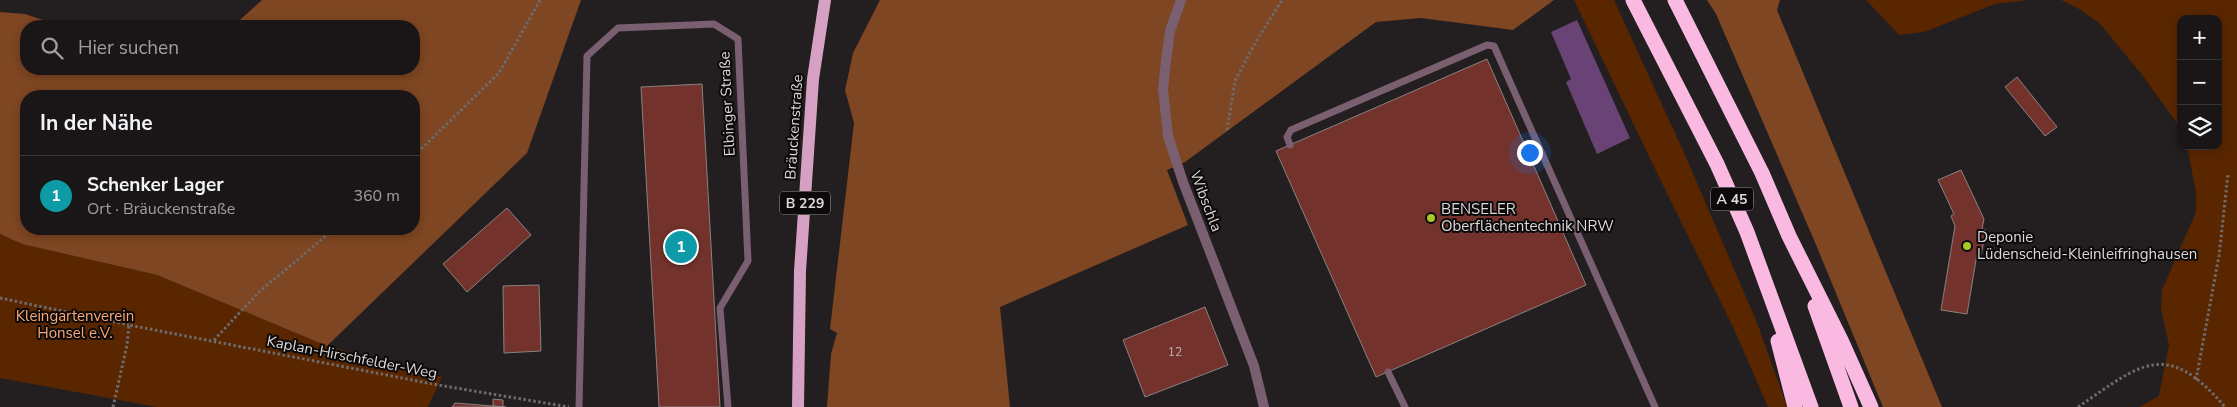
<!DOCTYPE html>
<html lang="de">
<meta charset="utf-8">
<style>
:root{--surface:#1a1617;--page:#231f20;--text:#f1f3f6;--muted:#9f9fa1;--line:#383536;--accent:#a5c823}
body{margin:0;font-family:"Nunito Sans",sans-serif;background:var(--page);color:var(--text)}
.controls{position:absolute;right:15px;top:15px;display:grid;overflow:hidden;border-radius:10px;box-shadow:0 2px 8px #0003}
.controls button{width:45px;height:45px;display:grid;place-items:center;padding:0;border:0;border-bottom:1px solid var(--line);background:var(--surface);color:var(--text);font:25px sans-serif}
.you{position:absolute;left:1529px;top:152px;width:18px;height:18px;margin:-12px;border:4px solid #fff;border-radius:50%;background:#1a73e8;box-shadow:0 0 0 8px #1a73e833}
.badge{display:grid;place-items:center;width:32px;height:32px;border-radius:50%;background:var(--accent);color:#fff;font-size:16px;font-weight:700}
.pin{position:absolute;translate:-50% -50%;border:2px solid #fff;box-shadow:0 1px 5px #0006}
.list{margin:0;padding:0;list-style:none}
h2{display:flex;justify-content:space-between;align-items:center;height:65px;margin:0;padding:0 20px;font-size:21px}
h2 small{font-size:16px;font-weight:400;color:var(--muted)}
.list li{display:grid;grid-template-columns:32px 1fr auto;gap:15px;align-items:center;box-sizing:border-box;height:80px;padding:0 20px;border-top:1px solid var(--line)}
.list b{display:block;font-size:19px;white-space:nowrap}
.list p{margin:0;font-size:16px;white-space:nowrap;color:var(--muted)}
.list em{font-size:16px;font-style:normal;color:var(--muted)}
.icon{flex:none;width:28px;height:28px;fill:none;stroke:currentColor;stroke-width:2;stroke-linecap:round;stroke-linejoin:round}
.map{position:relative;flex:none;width:2237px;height:407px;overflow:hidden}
.search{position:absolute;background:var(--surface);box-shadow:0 2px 8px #0003;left:20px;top:20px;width:400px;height:55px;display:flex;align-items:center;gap:12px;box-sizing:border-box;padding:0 18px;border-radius:20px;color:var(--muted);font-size:19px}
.panel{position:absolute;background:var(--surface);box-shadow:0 2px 8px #0003;left:20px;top:90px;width:400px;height:145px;border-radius:20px}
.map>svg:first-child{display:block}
</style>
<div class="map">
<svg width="2237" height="407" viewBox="0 0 2237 407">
<rect width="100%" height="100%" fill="#231e1f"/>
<!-- green -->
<path fill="#592600" d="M1574,0H1614L1686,157L1758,325L1787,407H1768L1734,329L1657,173Z
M1866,0H2029L1995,4L1924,32L1899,35Z
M2061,0H2237V407H2139L2159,396L2169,345L2161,308L2162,290L2196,212V193L2187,146H2218V19H2181V129L2143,76L2100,24L2081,10Z
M0,234L22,244L157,275L327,346L442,377L428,407H157L0,378Z"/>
<!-- forest -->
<path fill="#7e4622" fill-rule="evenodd" d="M262,0H581L527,153L327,346L157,275L22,244L0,234V12L25,14L61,26H26V69H414V26H233ZM26,96H414V229H26Z
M880,0H1554L1513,30L1421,18L1376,22L1185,162L1167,170L1188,225L1000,307L1010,407H827L831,354L837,333L830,329L854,123L845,90L853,53Z
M1707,0H1780L1777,10L1942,407H1883L1814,240L1716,14Z"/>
<!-- water -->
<path fill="#694375" d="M1577,20L1630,138L1597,154L1566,82L1571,79L1551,32Z"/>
<!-- building -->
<path fill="#73332c" stroke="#898281" d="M1487,59L1586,285L1376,377L1276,151Z
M2017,77L2057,127L2045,136L2005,87Z
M702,84L720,407H659L641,87Z
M1961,170L1984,219L1982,229L1986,230L1981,255L1977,254L1967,314L1941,310L1955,226L1951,216L1954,214L1938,180Z
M507,208L531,235L467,292L443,264Z
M539,285L541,351L504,353L503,286Z
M1205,307L1228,365L1145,397L1123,340Z
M493,399L503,400V407L493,406Z
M455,403L493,406L506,407H452Z"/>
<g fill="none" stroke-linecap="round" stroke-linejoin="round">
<!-- path -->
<path stroke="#6f6a6b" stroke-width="3" stroke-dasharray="2.5 2.5" stroke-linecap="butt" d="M1227,130L1235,81L1254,45L1282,0
M414,156L499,73L540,0
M0,298L129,325
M214,340L259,292L334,229
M2196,380L2219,256L2228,174
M113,407L127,345L129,325L438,385L569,407
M2078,407C2141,364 2166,338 2225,407"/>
<!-- lane -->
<path stroke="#795f6f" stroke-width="7" d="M1290,145L1287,137L1291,130L1487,45L1494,46L1655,407
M1388,372L1405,407
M579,407L587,56L618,28L714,24L738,39L748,261L720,308L728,407"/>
<!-- street -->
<path stroke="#795f6f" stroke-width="10" d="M1181,0L1170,31L1166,61L1163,89L1168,136L1183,182L1254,366L1264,407"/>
<!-- primary -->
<path stroke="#d5a0c1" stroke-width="12" d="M798,407L800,271L813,79L825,0"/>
<!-- highway -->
<path stroke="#fab9e1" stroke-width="15" d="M1633,0L1717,164L1747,232L1811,407
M1675,0L1762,173L1789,236L1841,340L1871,407
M1815,306L1851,407
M1778,341L1795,407"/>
</g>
<!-- markers -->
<g fill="#a5c823" stroke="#0b0909" stroke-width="2">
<circle cx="1431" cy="218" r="5"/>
<circle cx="1967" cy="246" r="5"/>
</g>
<g text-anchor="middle" stroke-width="4" stroke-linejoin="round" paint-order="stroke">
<!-- number labels -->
<g font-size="12" fill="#c2b0ae">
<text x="1175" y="356">12</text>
</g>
<!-- shield labels -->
<g fill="#0b0909" stroke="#9e9b9b" stroke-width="1">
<rect x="1711" y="187.5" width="42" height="23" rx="4"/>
<rect x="780" y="191.5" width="50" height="23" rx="4"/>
</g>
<g font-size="14" font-weight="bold" fill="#ddd9da">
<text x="1732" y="204">A 45</text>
<text x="805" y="208">B 229</text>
</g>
<!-- street labels -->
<g font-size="15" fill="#ddd9da" stroke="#0b0909">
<text transform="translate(727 104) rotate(-93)" y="5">Elbinger Straße</text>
<text transform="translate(794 127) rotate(-86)" y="5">Bräuckenstraße</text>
<text transform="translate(1206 201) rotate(69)" y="5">Wibschla</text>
<text transform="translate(352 357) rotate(11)" y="5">Kaplan-Hirschfelder-Weg</text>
</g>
<!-- poi labels -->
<g font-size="15" fill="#ddd9da" stroke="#0b0909" text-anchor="start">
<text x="1441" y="214">BENSELER<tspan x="1441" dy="17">Oberflächentechnik NRW</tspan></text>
<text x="1977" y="242">Deponie<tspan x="1977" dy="17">Lüdenscheid-Kleinleifringhausen</tspan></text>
</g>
<!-- park labels -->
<g font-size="15" fill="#fda874" stroke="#0b0909">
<text x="75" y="321">Kleingartenverein<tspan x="75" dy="17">Honsel e.V.</tspan></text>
</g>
</g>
</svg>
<div class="controls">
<button>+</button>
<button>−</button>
<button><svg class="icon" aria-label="layers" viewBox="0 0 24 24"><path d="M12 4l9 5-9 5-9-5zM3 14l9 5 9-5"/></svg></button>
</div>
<div class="you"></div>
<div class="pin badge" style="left:681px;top:247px;background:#0f9aa8">1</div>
<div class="search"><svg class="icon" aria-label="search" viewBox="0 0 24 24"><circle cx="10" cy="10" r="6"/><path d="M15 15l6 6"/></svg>Hier suchen</div>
<section class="panel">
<h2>In der Nähe<small></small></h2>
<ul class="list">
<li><span class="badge" style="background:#0f9aa8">1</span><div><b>Schenker Lager</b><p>Ort · Bräuckenstraße</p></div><em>360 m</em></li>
</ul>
</section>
</div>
